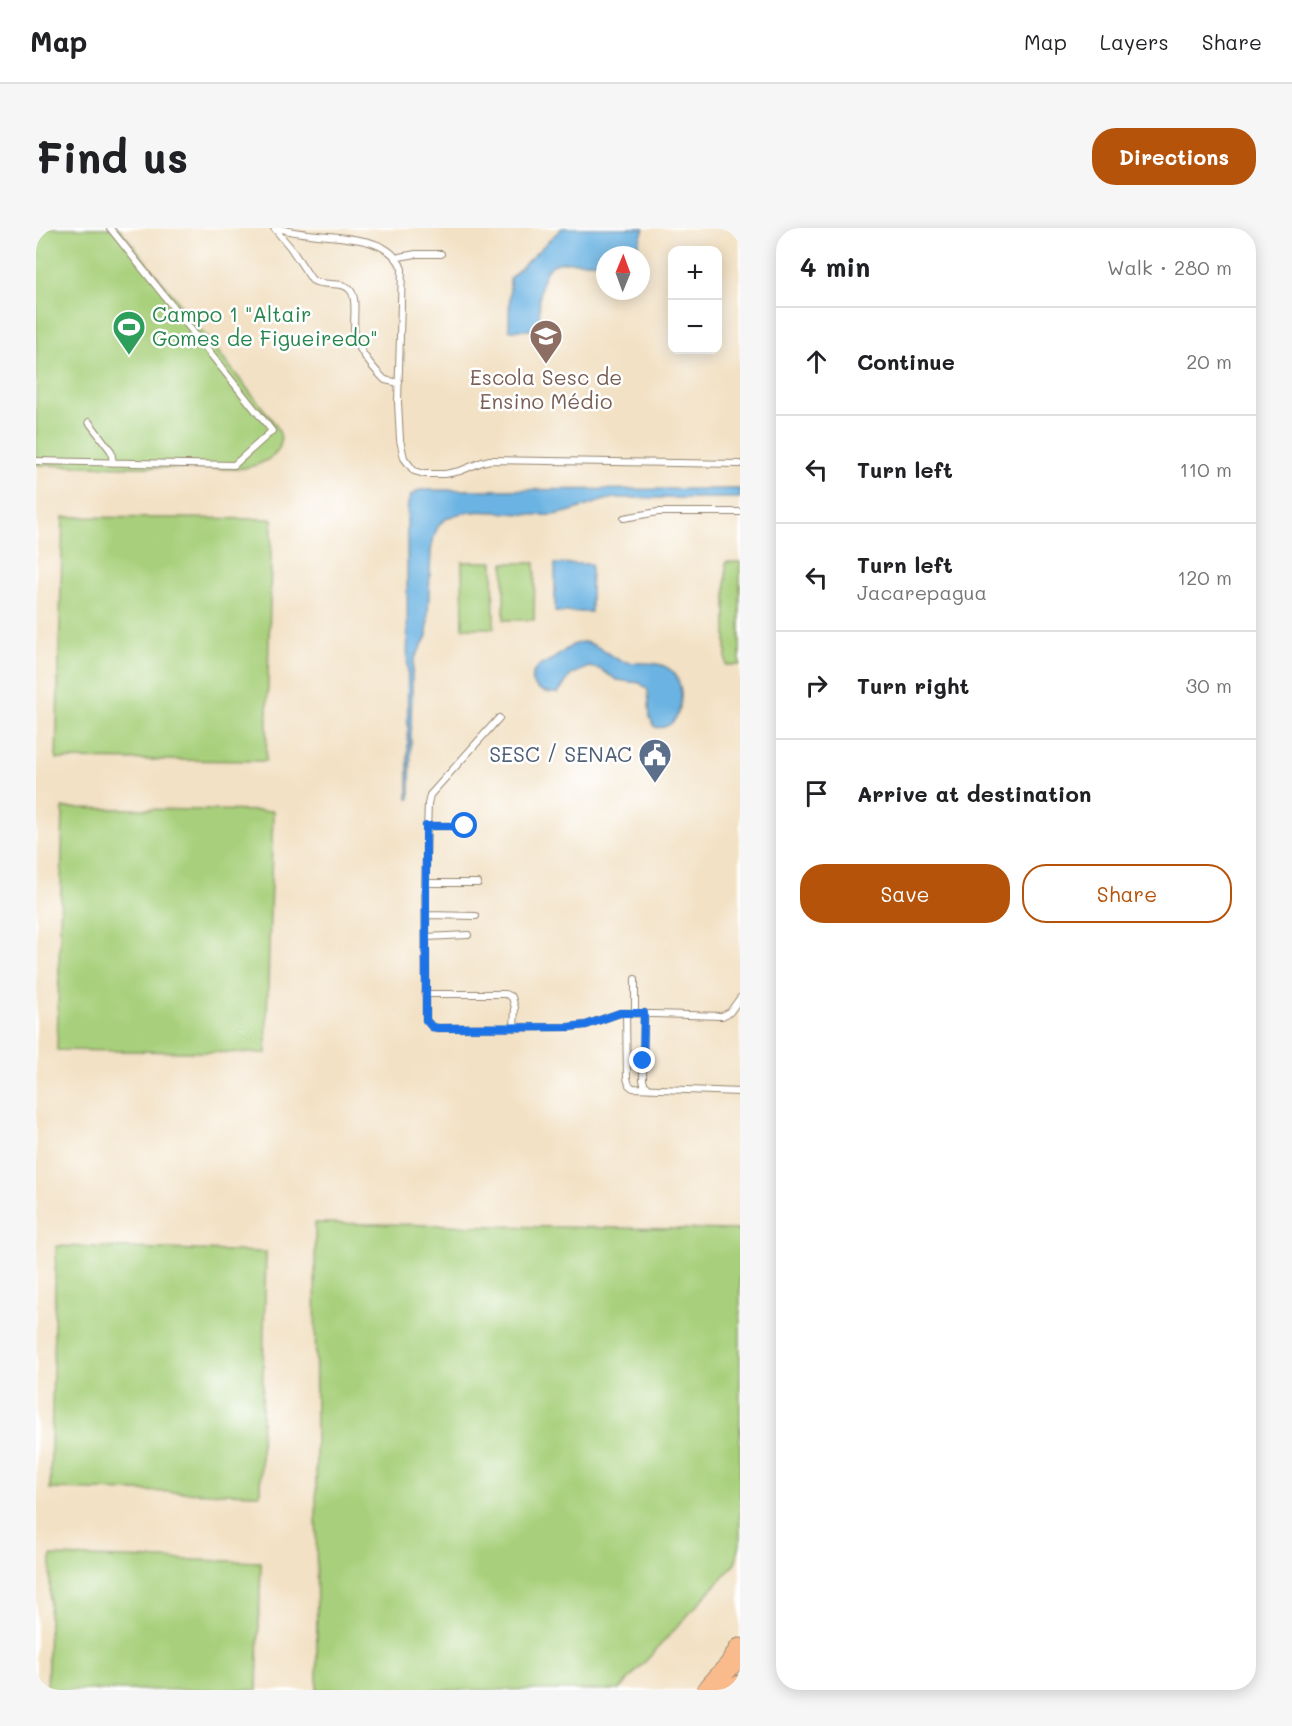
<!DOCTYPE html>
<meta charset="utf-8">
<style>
:root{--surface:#fff;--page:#f6f6f6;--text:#202124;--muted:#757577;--line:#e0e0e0;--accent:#b45309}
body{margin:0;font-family:Mali,sans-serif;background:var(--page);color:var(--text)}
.controls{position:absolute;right:18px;top:18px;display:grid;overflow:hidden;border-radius:12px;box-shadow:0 3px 15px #0003}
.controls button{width:54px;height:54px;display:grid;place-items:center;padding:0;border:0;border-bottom:2px solid var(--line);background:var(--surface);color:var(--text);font:30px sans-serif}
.compass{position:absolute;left:560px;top:18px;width:54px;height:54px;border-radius:50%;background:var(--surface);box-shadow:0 3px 15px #0003;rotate:1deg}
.stop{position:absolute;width:18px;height:18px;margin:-14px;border:4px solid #1a73e8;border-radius:50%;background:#fff}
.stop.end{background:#1a73e8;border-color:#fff;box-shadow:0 2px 6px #0008}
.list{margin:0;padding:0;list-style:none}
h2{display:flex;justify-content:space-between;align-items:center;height:78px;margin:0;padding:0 24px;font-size:26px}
h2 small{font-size:20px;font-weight:400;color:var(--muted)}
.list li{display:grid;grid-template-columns:39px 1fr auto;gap:18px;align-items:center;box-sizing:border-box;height:108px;padding:0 24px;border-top:2px solid var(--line)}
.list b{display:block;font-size:22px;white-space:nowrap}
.list p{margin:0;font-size:20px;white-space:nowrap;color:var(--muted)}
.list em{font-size:20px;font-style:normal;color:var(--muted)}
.actions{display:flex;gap:12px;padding:18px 24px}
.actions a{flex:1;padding:14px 0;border:2px solid var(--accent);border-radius:24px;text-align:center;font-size:21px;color:var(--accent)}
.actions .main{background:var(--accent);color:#fff}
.icon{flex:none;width:33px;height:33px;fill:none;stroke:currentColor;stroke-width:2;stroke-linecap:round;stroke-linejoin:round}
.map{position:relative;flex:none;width:704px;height:1462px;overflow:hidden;border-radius:24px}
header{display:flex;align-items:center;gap:36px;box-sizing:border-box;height:84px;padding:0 30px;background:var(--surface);border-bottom:2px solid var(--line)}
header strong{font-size:28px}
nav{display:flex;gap:33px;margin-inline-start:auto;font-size:21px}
.intro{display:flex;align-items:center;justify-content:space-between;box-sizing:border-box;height:144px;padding:0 36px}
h1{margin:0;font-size:42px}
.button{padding:15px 27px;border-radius:24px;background:var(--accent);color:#fff;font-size:21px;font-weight:700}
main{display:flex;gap:36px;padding:0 36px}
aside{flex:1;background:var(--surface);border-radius:24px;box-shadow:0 3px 15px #0003}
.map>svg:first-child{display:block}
</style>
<header>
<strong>Map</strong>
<nav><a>Map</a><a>Layers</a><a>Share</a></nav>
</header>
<div class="intro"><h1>Find us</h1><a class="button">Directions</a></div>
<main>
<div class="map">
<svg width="704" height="1462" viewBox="0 0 704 1462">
<rect width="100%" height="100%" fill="#fff"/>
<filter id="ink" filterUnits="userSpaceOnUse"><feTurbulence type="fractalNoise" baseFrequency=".0167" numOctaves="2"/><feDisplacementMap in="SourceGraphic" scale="12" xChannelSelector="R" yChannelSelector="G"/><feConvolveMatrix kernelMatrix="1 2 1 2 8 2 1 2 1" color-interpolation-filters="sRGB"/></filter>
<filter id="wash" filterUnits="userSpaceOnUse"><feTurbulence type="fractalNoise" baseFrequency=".008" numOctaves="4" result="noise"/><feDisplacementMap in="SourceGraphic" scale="24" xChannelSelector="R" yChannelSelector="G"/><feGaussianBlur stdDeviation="1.35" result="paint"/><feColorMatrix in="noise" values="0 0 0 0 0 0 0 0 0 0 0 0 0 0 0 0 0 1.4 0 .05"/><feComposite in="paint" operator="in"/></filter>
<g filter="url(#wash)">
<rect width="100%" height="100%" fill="#f2e1c4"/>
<!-- green -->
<path fill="#a8d07c" stroke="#727d4d" stroke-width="1.5" d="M0,0H83L234,189C238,194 242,200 244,206C251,230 217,240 199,241L0,237Z
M27,289L236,291L230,533L20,531Z
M426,334H457L458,400H427Z
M690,334H704V437H690Z
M468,335H499L498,392H468Z
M27,580L237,583L230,825L21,822Z
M279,995L704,1002V1317L699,1336L583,1462H281Z
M20,1018L230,1024L224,1266L14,1261Z
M15,1328L225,1334L221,1462H11Z"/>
<!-- water -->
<path fill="#6ab3e2" stroke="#526e80" stroke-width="1.5" d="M526,0H608L602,18L597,27H569V35C555,35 536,32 522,35C498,41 504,83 504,102H473L474,50Z
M704,261V270H579C558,273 538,285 517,287C487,290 431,274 407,293C399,300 397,312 395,323L391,408L378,432L376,448L374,571H372L371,291L372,275L375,267L384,262H395Z
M519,336H555V384H519Z
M548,414C565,417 571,428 586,433C602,438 621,430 636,443C653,459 646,505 619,499L614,490L612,462L604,455L581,452L564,441L553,439L535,447L522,465C510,466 487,459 499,442C503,436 510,435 515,432C527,426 533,415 548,414Z"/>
</g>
<g filter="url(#ink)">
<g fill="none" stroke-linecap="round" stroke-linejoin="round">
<!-- lane casing -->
<g stroke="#968671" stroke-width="8">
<path id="lane" d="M238,0L254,19L276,52C287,60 307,51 315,63C323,74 314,100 321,114C326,127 339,142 349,152L363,155
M242,0C283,14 352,0 366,41L362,174L364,212L368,230L378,243L388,246H409L424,243L446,234L454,232L704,236
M363,29L380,26H405
M53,194L75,223L77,235
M0,233L198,237L236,203L74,0
M588,290L622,284H704
M463,490L394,567L392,576L389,655L390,792L396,799L402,800L533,799L550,797L584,785L686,788L694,784L704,770
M390,598H429
M389,655H442
M390,687L440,688
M390,709L432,707
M389,766H470L476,769L479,780L478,800
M590,785L591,850L593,857L597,860L704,864
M599,785V751
M608,785L607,852L608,856L614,861"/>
</g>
<!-- highway casing -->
<g stroke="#968671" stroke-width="23">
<path id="highway" d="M672,1462L695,1436L704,1421
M699,1462L704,1458"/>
</g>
<!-- lane -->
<use href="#lane" stroke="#fff" stroke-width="6"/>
<!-- highway -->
<use href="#highway" stroke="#fabb8c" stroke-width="21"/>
</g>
</g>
<g fill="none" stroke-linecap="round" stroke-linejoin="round" filter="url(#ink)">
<!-- route -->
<path stroke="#1a73e8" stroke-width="8" d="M429,598H390V792L396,799L402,800L533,799L550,797L584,785H608L607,833"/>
</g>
<!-- icons -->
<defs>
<g id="stadium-pin" transform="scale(1.725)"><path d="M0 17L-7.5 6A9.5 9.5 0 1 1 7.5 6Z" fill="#2e9e5b" stroke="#fff"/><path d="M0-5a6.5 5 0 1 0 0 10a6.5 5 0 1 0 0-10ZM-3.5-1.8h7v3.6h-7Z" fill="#fff"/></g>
<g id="school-pin" transform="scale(1.725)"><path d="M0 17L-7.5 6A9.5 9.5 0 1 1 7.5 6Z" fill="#8d6e63" stroke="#fff"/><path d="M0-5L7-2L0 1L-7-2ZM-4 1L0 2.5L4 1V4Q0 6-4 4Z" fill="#fff"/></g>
<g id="civic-pin" transform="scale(1.725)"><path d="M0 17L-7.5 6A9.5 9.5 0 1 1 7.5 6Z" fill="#5c6f8a" stroke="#fff"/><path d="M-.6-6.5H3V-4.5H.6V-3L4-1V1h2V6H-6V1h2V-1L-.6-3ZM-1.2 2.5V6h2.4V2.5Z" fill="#fff"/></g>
</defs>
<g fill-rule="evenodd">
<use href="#stadium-pin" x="93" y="99"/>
<use href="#school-pin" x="510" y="108"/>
<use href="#civic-pin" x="619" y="527"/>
</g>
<g text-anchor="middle" stroke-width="5" stroke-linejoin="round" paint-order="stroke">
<!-- leisure labels -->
<g font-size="21" fill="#27864d" stroke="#fff" text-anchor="start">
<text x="116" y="94">Campo 1 "Altair<tspan x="116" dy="24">Gomes de Figueiredo"</tspan></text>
</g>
<!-- education labels -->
<g font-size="21" fill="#785e54" stroke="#fff">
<text x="510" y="157">Escola Sesc de<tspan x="510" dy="24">Ensino Médio</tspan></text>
</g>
<!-- service labels -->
<g font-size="21" fill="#4e5e75" stroke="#fff" text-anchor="end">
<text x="596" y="534">SESC / SENAC</text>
</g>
</g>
</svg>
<div class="controls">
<button>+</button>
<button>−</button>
</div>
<svg class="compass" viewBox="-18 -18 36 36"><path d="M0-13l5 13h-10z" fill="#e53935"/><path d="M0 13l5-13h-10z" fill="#757577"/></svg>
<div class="stop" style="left:429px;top:598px"></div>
<div class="stop end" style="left:607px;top:833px"></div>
</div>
<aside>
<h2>4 min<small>Walk · 280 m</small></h2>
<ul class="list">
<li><svg class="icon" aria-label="ahead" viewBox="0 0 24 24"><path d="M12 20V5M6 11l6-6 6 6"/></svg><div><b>Continue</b></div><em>20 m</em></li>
<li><svg class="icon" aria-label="left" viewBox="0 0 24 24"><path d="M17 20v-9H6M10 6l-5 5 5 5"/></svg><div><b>Turn left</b></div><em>110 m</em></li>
<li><svg class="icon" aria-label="left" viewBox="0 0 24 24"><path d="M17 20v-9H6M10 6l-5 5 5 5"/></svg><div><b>Turn left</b><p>Jacarepagua</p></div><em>120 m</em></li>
<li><svg class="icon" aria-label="right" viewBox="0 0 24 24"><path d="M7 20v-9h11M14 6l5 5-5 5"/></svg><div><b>Turn right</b></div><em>30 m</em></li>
<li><svg class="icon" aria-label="arrive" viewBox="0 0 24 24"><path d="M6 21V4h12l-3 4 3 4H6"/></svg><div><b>Arrive at destination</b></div></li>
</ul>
<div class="actions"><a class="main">Save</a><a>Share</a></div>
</aside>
</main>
